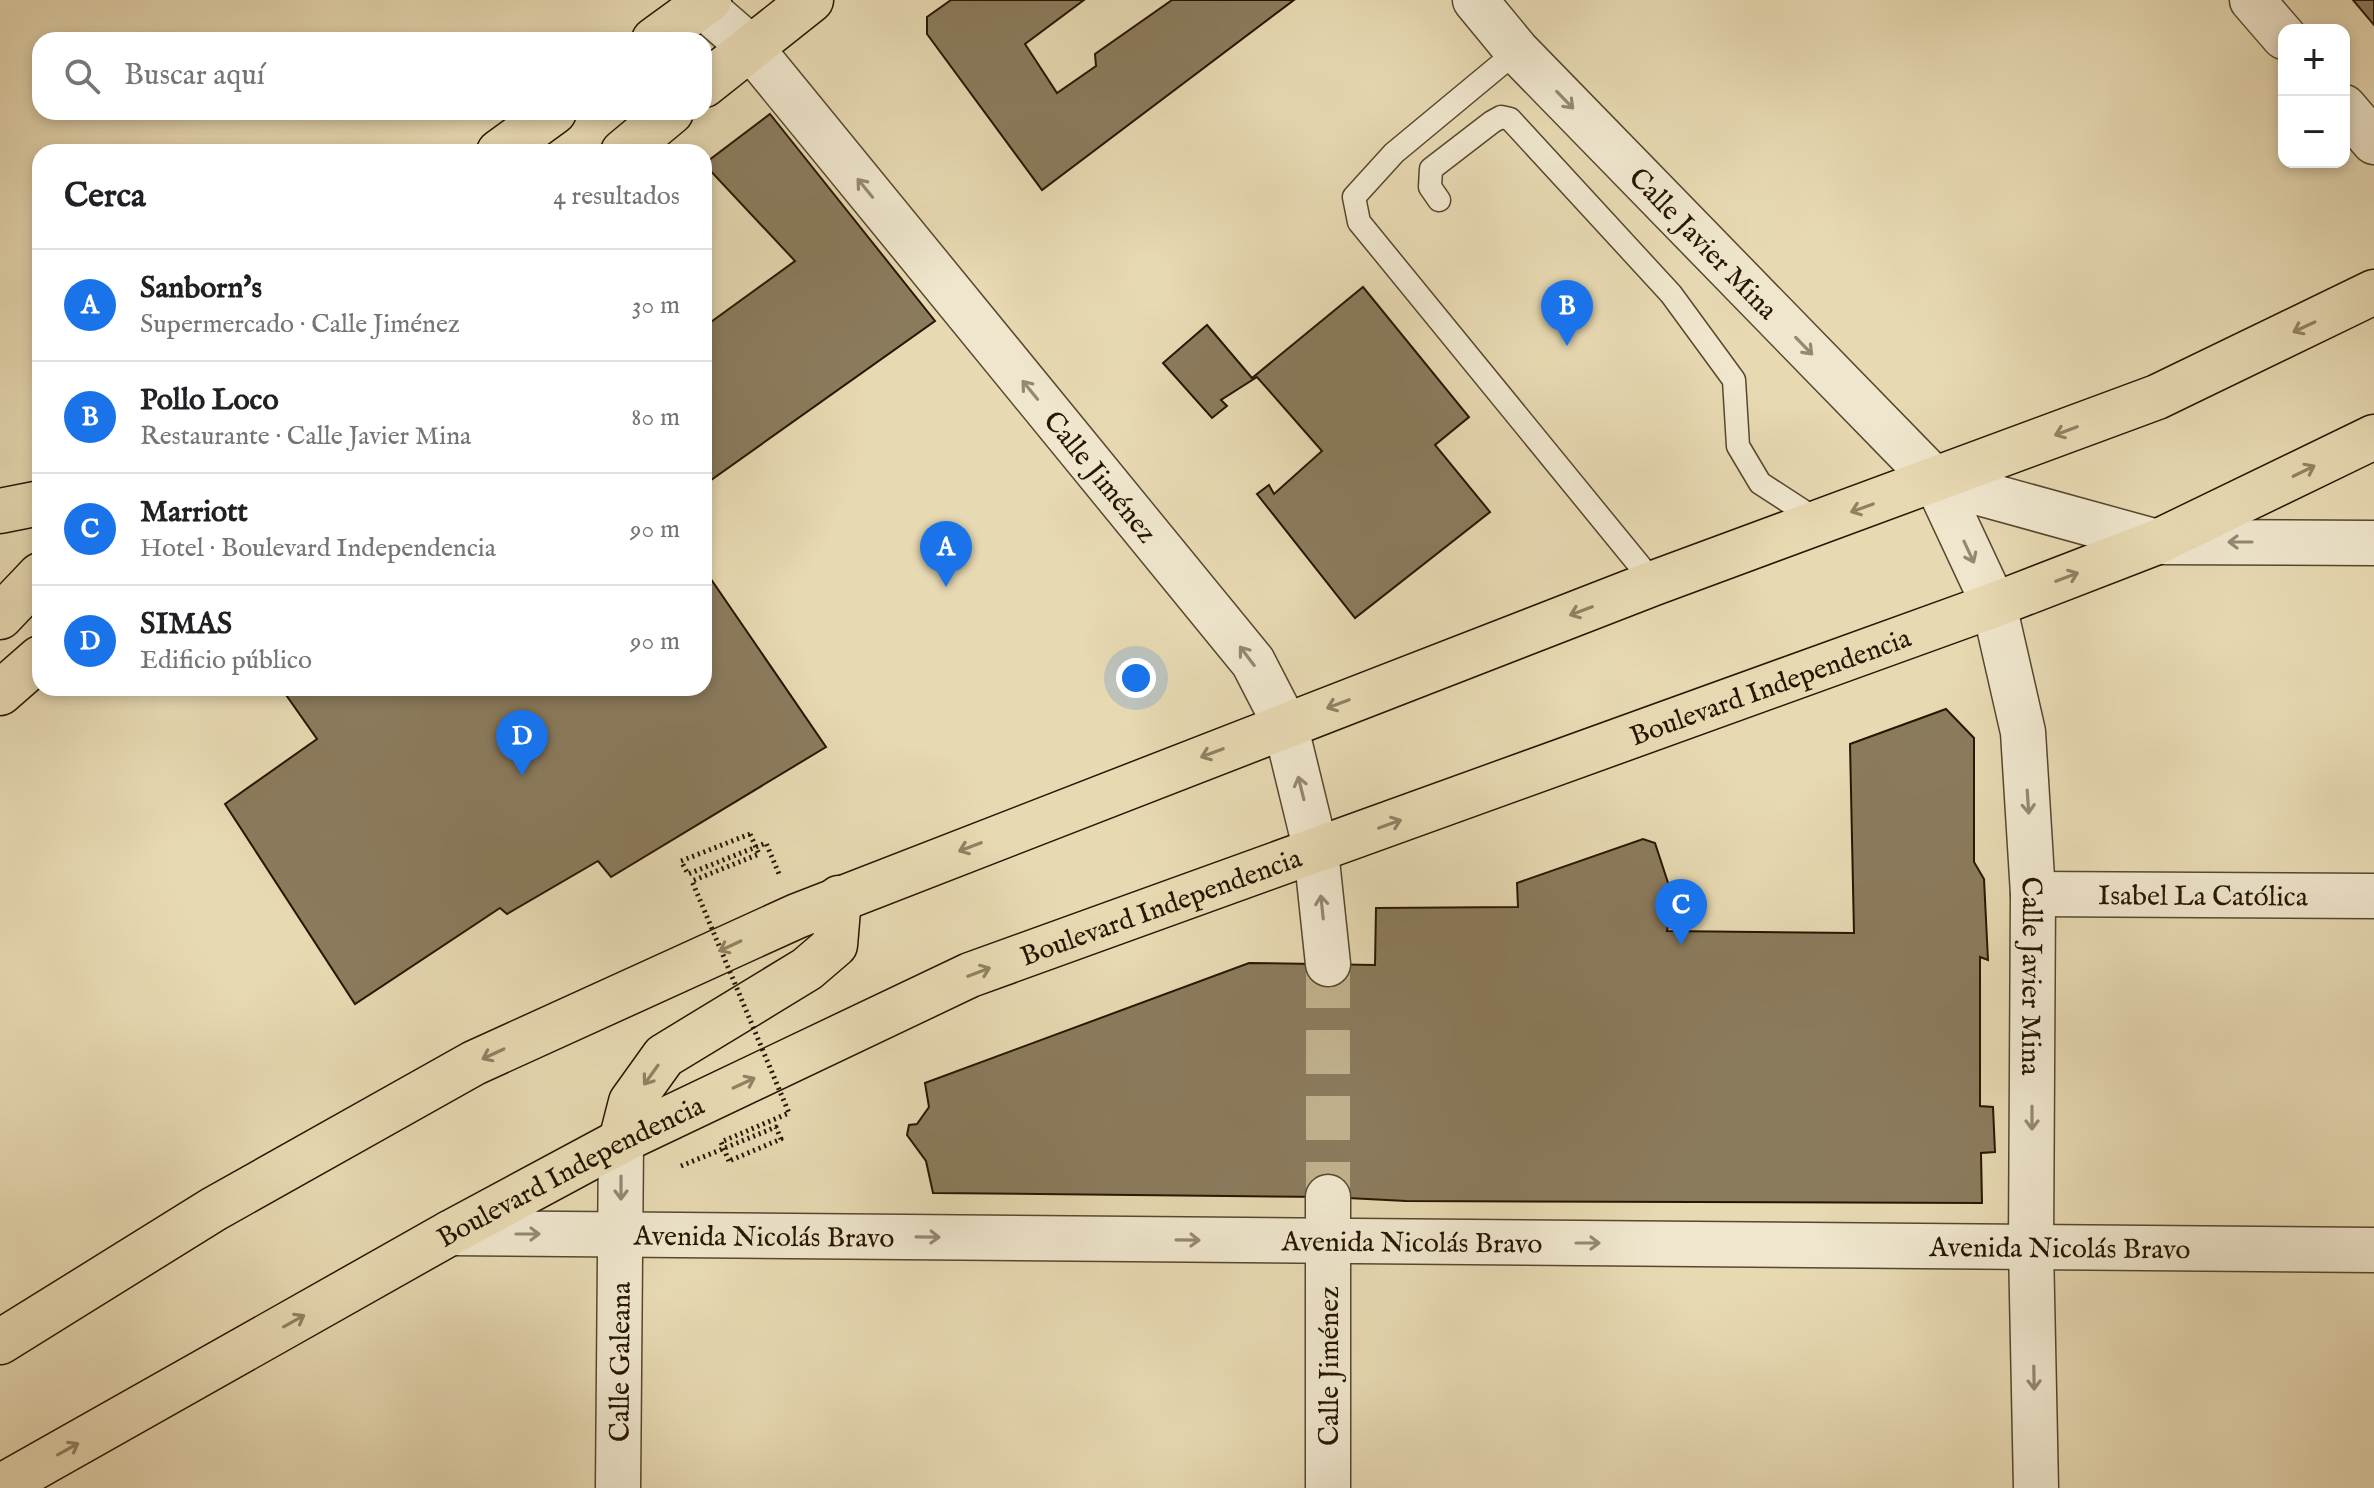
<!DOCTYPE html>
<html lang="es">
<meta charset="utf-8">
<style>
:root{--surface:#fff;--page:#f2f2f2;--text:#202124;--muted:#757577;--line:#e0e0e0;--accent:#1a73e8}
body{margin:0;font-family:"IM FELL English",serif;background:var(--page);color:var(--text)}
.controls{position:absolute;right:24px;top:24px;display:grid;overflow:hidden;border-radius:16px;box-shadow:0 4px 12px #0003}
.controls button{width:72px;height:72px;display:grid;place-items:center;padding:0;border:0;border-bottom:2px solid var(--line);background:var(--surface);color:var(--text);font:40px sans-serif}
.you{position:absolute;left:1136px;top:678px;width:28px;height:28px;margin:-20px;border:6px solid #fff;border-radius:50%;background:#1a73e8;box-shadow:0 0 0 12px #1a73e833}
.badge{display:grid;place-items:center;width:52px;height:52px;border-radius:50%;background:var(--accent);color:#fff;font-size:26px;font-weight:700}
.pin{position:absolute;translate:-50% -66px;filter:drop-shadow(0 2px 4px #0008)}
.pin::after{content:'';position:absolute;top:42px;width:28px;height:24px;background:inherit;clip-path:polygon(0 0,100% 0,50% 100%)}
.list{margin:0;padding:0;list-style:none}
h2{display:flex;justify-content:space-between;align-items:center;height:104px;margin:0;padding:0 32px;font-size:34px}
h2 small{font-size:26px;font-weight:400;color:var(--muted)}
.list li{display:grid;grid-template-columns:52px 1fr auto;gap:24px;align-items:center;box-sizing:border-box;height:112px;padding:0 32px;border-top:2px solid var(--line)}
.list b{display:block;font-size:30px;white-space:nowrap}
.list p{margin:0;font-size:26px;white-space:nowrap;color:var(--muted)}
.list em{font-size:26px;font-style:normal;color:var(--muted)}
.icon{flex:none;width:44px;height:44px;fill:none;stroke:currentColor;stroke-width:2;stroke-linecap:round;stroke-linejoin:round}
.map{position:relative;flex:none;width:2374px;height:1488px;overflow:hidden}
.search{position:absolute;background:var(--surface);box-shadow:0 4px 12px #0003;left:32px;top:32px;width:680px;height:88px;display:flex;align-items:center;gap:20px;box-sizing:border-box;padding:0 28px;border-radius:24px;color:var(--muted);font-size:30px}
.panel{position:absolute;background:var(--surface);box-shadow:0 4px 12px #0003;left:32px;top:144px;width:680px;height:552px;border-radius:24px}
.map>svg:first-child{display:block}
</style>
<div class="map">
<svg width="2374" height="1488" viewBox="0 0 2374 1488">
<rect width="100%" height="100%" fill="#e7d9b2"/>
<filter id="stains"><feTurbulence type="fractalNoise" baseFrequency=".0025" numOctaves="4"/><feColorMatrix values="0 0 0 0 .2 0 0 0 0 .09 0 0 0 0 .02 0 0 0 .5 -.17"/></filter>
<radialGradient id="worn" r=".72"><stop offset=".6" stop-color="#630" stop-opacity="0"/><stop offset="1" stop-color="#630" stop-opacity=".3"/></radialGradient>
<!-- building -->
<path fill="#8b7b5d" stroke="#271600" stroke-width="2" d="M951,0H1084L1025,44L1057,93L1096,66L1095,54L1172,0H1294L1042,190L927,34V17Z
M2353,0H2374V25Z
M770,114L935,321L704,485V327L795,261L704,164Z
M1363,287L1469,417L1435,445L1490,512L1355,618L1257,494L1269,485L1274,494L1322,451L1257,377L1221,400L1227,406L1212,418L1163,363L1207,325L1252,378Z
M704,569L826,747L611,877L598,861L507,914L500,908L355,1004L225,804L317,739L284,692L290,688H704Z
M1946,709L1974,738V862L1984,879L1988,960L1980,957V1106L1993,1107L1995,1152L1981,1153L1982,1203L1406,1201L1328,1197L933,1193L926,1161L907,1135L909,1125L917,1124L929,1107L925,1083L1249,963L1375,965L1376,908L1518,907L1517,883L1643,839L1655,843L1673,898L1667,931L1854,933L1850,744Z"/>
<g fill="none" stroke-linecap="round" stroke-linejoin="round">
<!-- street-tunnel -->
<path stroke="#c1b28e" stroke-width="44" stroke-dasharray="44 22" stroke-linecap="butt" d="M1328,964V1197"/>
<!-- lane casing -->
<g stroke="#57472c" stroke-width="25">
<path id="lane" d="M1517,51L1394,153L1354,197L1359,222L1654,583
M1439,200L1430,187L1431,169L1492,122L1501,117L1510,119L1671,294L1734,380L1738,446L1760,483L1820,522"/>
</g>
<!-- street casing -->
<g stroke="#57472c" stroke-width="47">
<g id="street">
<path id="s1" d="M696,0L750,47L1253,662L1285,724L1316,851L1328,964"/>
<path id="s2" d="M1475,0L1517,51L1936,481L1994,605L2023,732L2033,894L2031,1247L2036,1488"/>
<path d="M2252,0L2284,37"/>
<path d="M2344,107L2374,142"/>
<path d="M1936,481L2157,542L2374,543"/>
<path id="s3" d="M2033,894L2374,896"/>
<path id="s4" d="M450,1233L2374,1250"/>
<path id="s5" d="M618,1488L621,1141"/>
<path d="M1328,1488V1197"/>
</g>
</g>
<!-- primary casing -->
<g stroke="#271600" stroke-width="47">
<g id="primary">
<path d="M654,40L709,0"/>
<path d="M704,85L811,0"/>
<path d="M499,152L554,112"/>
<path d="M623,152L671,112"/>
<path d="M0,511L40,503"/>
<path d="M0,617L40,575"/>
<path d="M0,693L40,658"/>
<path d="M621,1141L631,1102L664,1056L807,969L835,945L839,898"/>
<path d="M0,1342L214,1209L474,1063L797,916L1654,583L2157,397L2374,292"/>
<path id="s6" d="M0,1487L450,1233L621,1141L970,975L1994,605L2157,542L2374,437"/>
</g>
</g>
<!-- path -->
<path stroke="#271600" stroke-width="5" stroke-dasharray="2 4" stroke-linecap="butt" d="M750,834L681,861L688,874L766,843L779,874
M681,1166L776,1127L781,1139L729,1161"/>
<!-- lane -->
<use href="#lane" stroke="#efe6cd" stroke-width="22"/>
<!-- street -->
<use href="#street" stroke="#efe6cd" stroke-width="44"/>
<!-- primary -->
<use href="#primary" stroke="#e7d9b2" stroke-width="44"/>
<!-- path-bridge -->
<path stroke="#271600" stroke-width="5" stroke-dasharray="2 4" stroke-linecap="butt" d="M729,1161L721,1142L789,1113L692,881L759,854L750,834"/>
</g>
<!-- one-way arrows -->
<defs><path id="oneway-shaft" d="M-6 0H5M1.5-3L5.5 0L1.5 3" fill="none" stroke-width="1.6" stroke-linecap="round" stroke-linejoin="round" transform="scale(2)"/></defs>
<g stroke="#958871">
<use href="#oneway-shaft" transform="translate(1565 100) rotate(46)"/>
<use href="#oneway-shaft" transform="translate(865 188) rotate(-129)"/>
<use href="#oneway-shaft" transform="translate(1804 346) rotate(46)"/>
<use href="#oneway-shaft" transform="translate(1030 390) rotate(-129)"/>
<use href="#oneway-shaft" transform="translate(2240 542) rotate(-180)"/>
<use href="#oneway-shaft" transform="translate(1969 552) rotate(65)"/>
<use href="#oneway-shaft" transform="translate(1247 656) rotate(-127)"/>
<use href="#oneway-shaft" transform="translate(1301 788) rotate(-104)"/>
<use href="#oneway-shaft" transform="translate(2028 802) rotate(86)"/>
<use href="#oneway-shaft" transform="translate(1322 907) rotate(-96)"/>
<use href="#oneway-shaft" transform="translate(2032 1118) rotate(90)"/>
<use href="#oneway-shaft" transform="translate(621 1188) rotate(90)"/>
<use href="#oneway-shaft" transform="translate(528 1234)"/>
<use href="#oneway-shaft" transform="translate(928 1237) rotate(1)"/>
<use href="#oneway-shaft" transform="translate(1188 1240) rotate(1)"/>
<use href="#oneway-shaft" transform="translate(1588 1243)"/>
<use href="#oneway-shaft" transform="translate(2034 1378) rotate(89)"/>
</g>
<g stroke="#918162">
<use href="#oneway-shaft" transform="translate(2304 327) rotate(155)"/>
<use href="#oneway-shaft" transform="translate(2066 431) rotate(159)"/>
<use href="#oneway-shaft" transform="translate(2304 471) rotate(-26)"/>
<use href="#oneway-shaft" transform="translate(1862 508) rotate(160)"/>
<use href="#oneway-shaft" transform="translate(2067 577) rotate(-21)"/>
<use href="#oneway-shaft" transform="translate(1581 611) rotate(159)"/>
<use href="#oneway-shaft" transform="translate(1338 704) rotate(159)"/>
<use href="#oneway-shaft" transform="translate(1212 753) rotate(159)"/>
<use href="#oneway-shaft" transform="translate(1390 824) rotate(-20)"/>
<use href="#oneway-shaft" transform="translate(970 847) rotate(159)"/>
<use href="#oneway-shaft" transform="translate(730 946) rotate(155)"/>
<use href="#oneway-shaft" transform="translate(979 972) rotate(-21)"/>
<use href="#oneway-shaft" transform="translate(493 1054) rotate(155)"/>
<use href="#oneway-shaft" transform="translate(651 1075) rotate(126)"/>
<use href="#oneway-shaft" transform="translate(744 1083) rotate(-25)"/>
<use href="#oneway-shaft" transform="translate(294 1321) rotate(-29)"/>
<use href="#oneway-shaft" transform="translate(68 1449) rotate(-29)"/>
</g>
<g text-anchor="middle" stroke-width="6" stroke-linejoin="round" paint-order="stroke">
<!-- street labels -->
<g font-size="28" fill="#271600" stroke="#efe6cd">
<text dy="10" stroke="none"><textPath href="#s2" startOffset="334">Calle Javier Mina</textPath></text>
<text dy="10" stroke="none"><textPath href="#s1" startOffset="626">Calle Jiménez</textPath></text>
<text dy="10" stroke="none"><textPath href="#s6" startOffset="1948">Boulevard Independencia</textPath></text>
<text dy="10" stroke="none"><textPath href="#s3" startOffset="170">Isabel La Católica</textPath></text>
<text dy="10" stroke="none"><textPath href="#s6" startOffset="1300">Boulevard Independencia</textPath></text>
<text dy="10" stroke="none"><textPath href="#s2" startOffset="1178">Calle Javier Mina</textPath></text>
<text dy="10" stroke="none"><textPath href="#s6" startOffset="652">Boulevard Independencia</textPath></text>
<text dy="10" stroke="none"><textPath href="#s4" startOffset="314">Avenida Nicolás Bravo</textPath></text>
<text dy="10" stroke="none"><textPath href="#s4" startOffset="962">Avenida Nicolás Bravo</textPath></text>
<text dy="10" stroke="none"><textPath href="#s4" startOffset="1610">Avenida Nicolás Bravo</textPath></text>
<text dy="10" stroke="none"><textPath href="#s5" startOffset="126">Calle Galeana</textPath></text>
<text transform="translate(1328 1366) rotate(-90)" y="10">Calle Jiménez</text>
</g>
</g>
<rect width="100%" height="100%" filter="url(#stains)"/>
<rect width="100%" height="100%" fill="url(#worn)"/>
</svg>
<div class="controls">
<button>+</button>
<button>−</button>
</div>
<div class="you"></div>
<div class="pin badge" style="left:946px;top:587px">A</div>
<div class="pin badge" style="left:1567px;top:346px">B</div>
<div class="pin badge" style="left:1681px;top:945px">C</div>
<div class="pin badge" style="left:522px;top:776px">D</div>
<div class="search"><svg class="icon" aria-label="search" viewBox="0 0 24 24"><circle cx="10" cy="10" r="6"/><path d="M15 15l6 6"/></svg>Buscar aquí</div>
<section class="panel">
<h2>Cerca<small>4 resultados</small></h2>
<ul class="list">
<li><span class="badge">A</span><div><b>Sanborn's</b><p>Supermercado · Calle Jiménez</p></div><em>30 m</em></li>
<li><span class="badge">B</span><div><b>Pollo Loco</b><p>Restaurante · Calle Javier Mina</p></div><em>80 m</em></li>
<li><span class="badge">C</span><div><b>Marriott</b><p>Hotel · Boulevard Independencia</p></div><em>90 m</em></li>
<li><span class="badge">D</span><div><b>SIMAS</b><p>Edificio público</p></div><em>90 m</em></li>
</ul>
</section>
</div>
